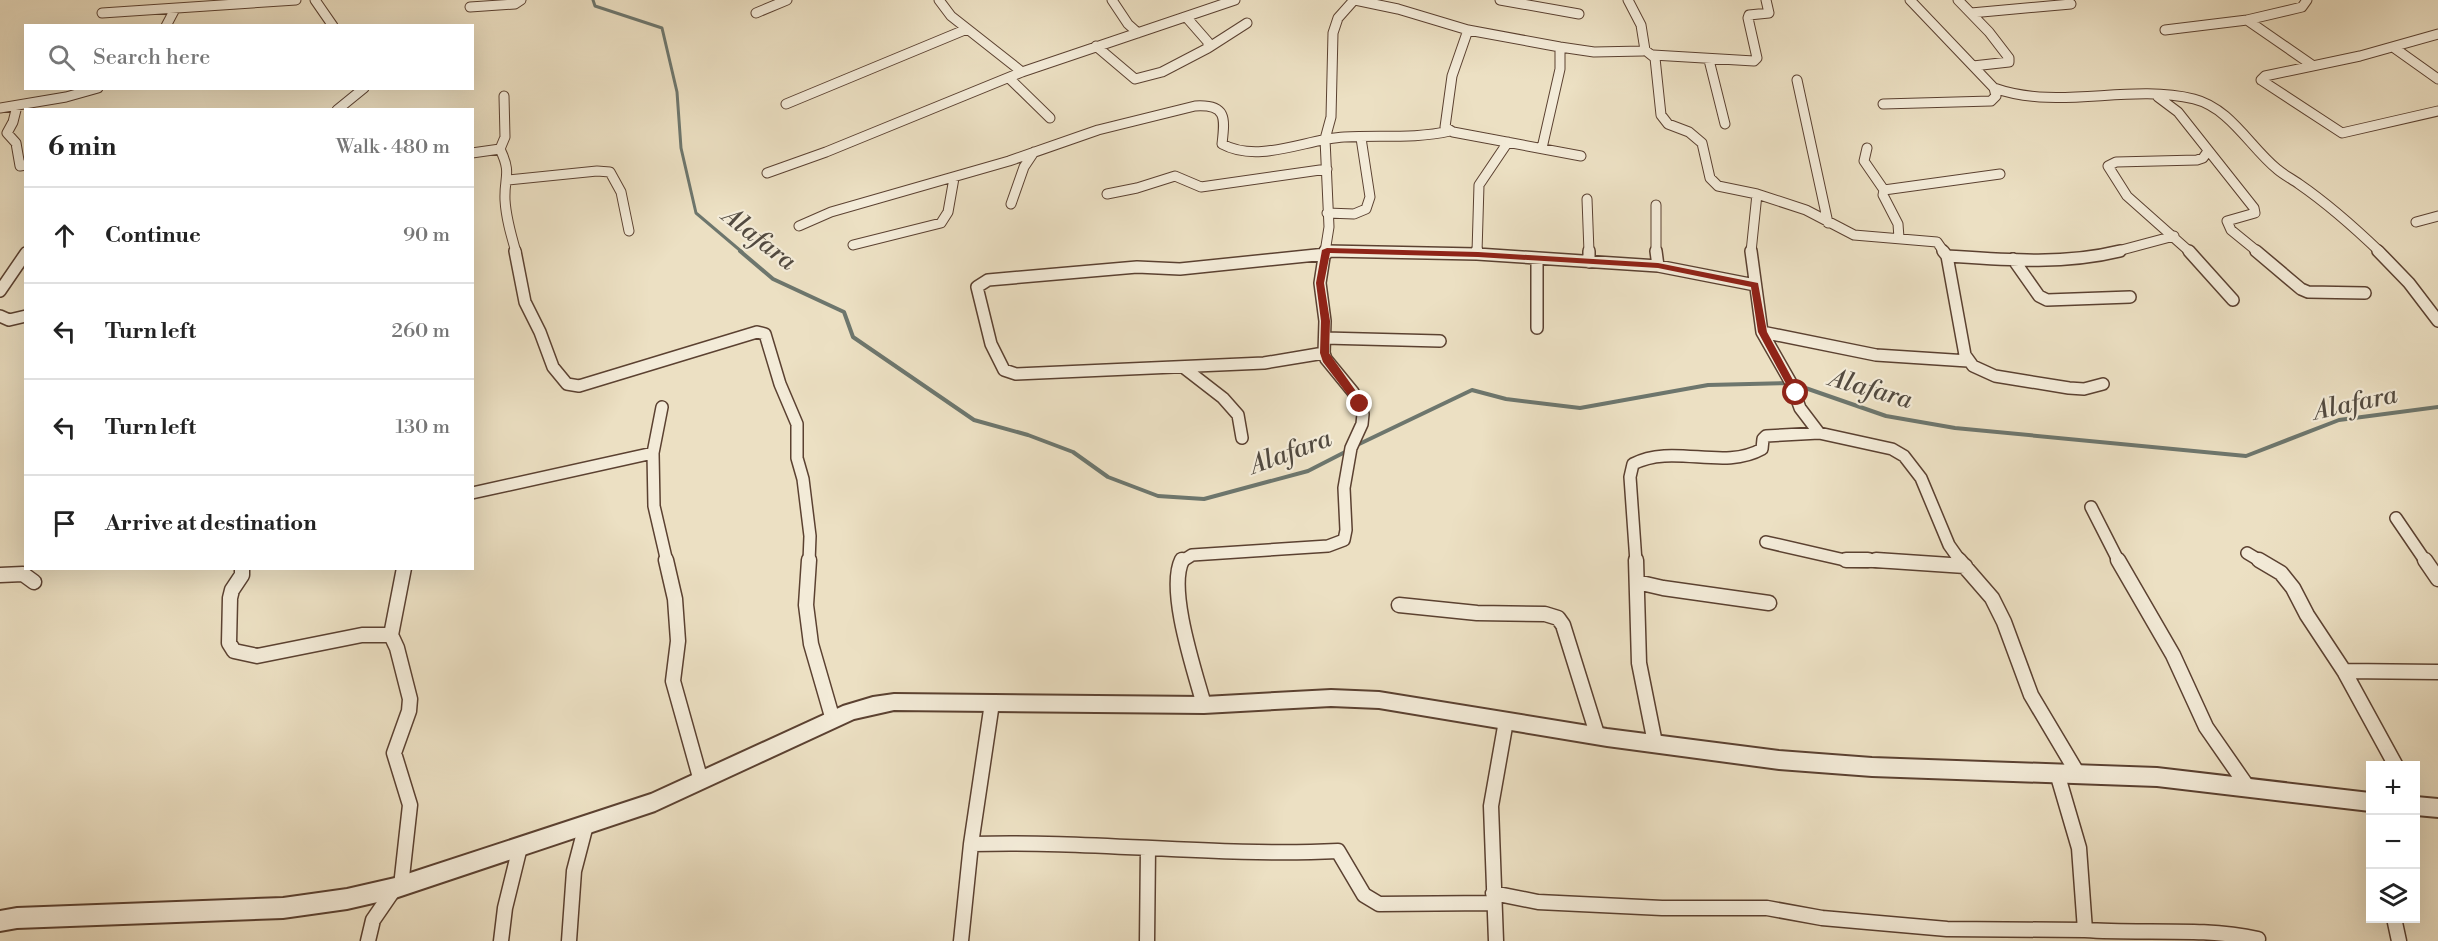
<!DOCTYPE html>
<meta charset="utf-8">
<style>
:root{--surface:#fff;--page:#f6f6f6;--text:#222;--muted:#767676;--line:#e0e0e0}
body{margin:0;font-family:"Libre Bodoni",serif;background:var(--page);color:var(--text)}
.controls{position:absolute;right:18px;bottom:18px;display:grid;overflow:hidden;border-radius:0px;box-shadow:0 6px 24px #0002}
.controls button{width:54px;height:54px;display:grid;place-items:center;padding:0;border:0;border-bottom:2px solid var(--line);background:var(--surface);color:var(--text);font:30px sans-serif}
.stop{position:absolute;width:18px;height:18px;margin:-14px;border:4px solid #8f2418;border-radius:50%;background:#fff}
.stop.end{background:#8f2418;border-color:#fff;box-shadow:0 2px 6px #0008}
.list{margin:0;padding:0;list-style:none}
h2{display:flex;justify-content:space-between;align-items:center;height:78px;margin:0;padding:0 24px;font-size:26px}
h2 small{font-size:20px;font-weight:400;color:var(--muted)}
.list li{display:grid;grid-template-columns:39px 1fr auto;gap:18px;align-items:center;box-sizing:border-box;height:96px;padding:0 24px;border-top:2px solid var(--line)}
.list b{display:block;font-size:22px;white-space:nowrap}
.list em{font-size:20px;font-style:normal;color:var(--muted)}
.icon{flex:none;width:33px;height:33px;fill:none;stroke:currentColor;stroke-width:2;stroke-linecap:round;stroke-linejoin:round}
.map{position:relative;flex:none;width:2438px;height:941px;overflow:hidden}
.search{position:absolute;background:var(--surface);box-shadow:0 6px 24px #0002;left:24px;top:24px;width:450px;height:66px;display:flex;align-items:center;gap:15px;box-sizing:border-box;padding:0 21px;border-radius:0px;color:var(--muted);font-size:22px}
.panel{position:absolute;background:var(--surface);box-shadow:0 6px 24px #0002;left:24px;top:108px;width:450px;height:462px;border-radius:0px}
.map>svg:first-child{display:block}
</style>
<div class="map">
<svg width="2438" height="941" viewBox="0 0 2438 941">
<rect width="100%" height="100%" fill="#ece0c3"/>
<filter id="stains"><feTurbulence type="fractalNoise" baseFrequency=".00333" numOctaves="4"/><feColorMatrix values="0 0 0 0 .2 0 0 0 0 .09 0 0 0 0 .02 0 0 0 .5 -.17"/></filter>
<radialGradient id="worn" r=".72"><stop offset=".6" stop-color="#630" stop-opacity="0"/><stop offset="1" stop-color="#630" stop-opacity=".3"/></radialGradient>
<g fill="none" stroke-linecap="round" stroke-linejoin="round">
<!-- stream-far1 -->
<path stroke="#6d766d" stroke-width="3" d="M593,0L595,6L662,28L677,92L681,148L696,213L742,252"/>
<!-- stream -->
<path stroke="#6d766d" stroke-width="4" d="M740,251L773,279L844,312L853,337L974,420L1028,435L1073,452L1108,477L1158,496L1204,499L1308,471L1349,450
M1355,446L1472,390L1506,399L1580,408L1708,385L1791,383L1886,416L1955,428L2246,456L2339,420L2438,407"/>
<!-- minor-far2 casing -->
<g stroke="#5b4131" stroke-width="11">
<path id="minor-far2" d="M315,0L333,26
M939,0L951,16L1022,72
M1112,0L1128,24L1138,33
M1355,0L1398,9L1468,30L1560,47L1594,52L1643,51L1645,50L1641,25L1628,0
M1500,0L1579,14
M1910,0L1994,88C2059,111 2128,83 2194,99C2230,108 2250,147 2277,169C2284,175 2292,179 2299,184C2328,204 2355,228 2380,252
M1958,0L1989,32L2009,58V62L1973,66
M470,7L515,4L521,0
M102,13L296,0
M756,13L787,0
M1971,13L2071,4
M2247,20L2312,65
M166,26L175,9
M1468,30L1452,76L1445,127L1453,132L1581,156
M2165,30L2247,20L2302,7L2307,0
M2438,34L2360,56L2265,76L2261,80L2342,133L2438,111
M1096,46L1135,79L1162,72L1208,48V42L1187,18
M2393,47L2438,79
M1208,48L1247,23
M1645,50L1655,58L1661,115L1668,124L1689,132L1702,143L1710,178L1718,186L1757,194L1806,210L1854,235L1937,242L1944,252
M1653,55L1754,61L1757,58L1748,18L1749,15L1769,13L1766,0
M1709,60L1725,124
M1009,78L1050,118
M1797,80L1828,223
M2158,97L2178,112L2254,208L2255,213L2227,221L2231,230L2258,252
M786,104L967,29
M1883,104L1991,101L1996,96L1994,88
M17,106L13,122L7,133L16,143L20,166L26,165
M0,108L66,97L98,88
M337,110L364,88
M1542,148L1560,69V47
M1867,148L1864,161L1884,190
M500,149C512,174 504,176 505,200C506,218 511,235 516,252
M500,149L505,137L504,96
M472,153L500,149
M767,173L826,152L1022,72L1235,0
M508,180L597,171L610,172L621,192L629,231
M1107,194L1137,188L1175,176L1201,187L1327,169
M1587,199L1589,252
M1011,204L1024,167L1034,152
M1656,205V252
M1327,213L1354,214L1366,209L1370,197L1361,138
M2416,222L2438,216
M799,226L831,212L1009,161L1098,130L1195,106C1227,104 1225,118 1222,144C1259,164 1306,139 1344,137C1380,135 1415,139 1450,131
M1899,238L1898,224L1883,195L1884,190L2000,174
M853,245L941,223L948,212L954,178
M1327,251L1399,252
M1325,252L1329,227L1325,139L1331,117L1333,33L1338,18L1354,0
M1477,252L1479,185L1508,142
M1751,252L1757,194
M2114,252L2174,236
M2190,252L2127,196L2108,166L2116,162L2197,160L2203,158L2208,151"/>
</g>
<!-- minor-far1 casing -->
<g stroke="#5b4131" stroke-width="14">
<path id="minor-far1" d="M515,251L525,302L540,332L553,367L567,384L579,386L757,332L765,334L780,384L797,424V458L803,479L810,536L809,562
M1327,251L1477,254V251
M1589,251V262
M1656,251L1658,266L1755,285
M1751,251L1762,332L1791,383L1800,408L1819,433
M1943,251L1947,256L1965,355L1973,366L1995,376L2069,388L2084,389L2103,384
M2189,251L2233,300
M2256,251L2301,289L2308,292L2365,293
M2378,251L2409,283L2438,321
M1477,254L1658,266
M1947,256C2005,260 2063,265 2120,251
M1537,258V328
M2013,259L2039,296L2047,300L2130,297
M0,291L26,253
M0,316L9,320L26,316
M1762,332L1876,355L1968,361
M1325,338L1440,341
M1324,353L1264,363L1016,374L1004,370L991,344L977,287L988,280L1137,267L1180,269L1326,254
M1183,367L1223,398L1238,415L1242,438
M662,407L653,453L654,506L667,562
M472,493L653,453
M2091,507L2119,562
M2396,518L2426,562
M1766,542L1849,561L1899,562
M2247,553L2262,562
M1181,562L1192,555L1328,546L1344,540L1346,530L1344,488L1351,448L1362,424L1363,414L1353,392L1326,359L1324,353L1325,321L1320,283L1325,251
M1636,562L1630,477L1633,464C1673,443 1723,471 1762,449L1763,439L1766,436L1819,433L1892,449L1904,456L1921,478L1949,545L1961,562"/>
</g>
<!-- minor casing -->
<g stroke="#5b4131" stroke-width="17">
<path id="minor" d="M666,560L675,599L678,641L673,681L701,781
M809,560L806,605L811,644L833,720
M1182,560C1167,590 1195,672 1204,705
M1636,560L1639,663L1655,743
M1846,560H1868
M1876,560L1965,566
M1959,560L1992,598L2004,622L2031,695L2078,774
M2118,560L2173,655L2206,727L2247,786
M2259,560L2281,573L2293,588L2307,615L2344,671L2396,766
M2425,560L2438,579
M242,568V575L232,590L230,598L229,643L234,651L257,656L362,635H391
M0,575L23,574L34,582
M1637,582L1663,588L1769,603
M1399,605L1477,613L1545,614L1558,618L1563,625L1597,734
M2344,671L2438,672
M971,844C1094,840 1216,857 1338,851L1364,895L1379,904L1493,903
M401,886L410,805L394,753L409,711L410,699L397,648L391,635L404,568
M1493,893L1538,902L1662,908H1767L1822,918L1947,929L2085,930L2079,848L2057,773
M2394,918L2399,941
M2085,930C2142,934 2202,927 2258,939
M368,941L373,920L395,888
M501,941L505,908L520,847
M569,941L574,871L586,825
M961,941L971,844L992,703
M1147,941L1148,848
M1496,941L1491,806L1506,721"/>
</g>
<!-- tertiary casing -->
<g stroke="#5b4131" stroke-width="4">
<path id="tertiary" d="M1331,690L1379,692L1607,729L1779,751L1872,758L2157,768L2370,793V811L2157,786L1872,776L1779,769L1607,746L1379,708L1331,706L1204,713L894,710L854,719L655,811L395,898L347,909L283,918L17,928L0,931V911L17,908L283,898L347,889L395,878L651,794L843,706L873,697L894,694L1204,697Z
M2416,797L2438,799V817L2416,815Z"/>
</g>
<!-- minor-far2 -->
<use href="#minor-far2" stroke="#f3ebd8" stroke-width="9"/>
<!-- minor-far1 -->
<use href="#minor-far1" stroke="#f3ebd8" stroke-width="11"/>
<!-- minor -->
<use href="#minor" stroke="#f3ebd8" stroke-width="14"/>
<!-- tertiary -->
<use href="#tertiary" fill="#f3ebd8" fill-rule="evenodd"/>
</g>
<!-- route -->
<path fill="#8f2418" d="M1327,248L1478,252L1658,263L1758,283L1767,332L1800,393L1799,395H1792L1758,332L1751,287L1658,268L1478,257L1330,253L1324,283L1330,321L1329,353L1365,404L1360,408L1357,407L1323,362L1320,353L1321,321L1316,283L1322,250Z"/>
<g text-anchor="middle" stroke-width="4.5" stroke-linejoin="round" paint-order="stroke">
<!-- water labels -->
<g font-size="26" font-style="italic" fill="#524a40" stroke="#f3ebd8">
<text transform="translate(760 238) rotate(38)" y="9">Alafara</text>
<text transform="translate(1871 388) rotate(16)" y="9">Alafara</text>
<text transform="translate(2355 402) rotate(-12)" y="9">Alafara</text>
<text transform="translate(1290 451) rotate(-20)" y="9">Alafara</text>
</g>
</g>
<rect width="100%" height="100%" filter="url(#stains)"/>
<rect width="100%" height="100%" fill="url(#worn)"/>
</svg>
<div class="controls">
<button>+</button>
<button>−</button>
<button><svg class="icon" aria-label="layers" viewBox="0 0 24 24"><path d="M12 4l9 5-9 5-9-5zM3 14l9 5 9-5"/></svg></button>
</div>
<div class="stop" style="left:1796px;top:393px"></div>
<div class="stop end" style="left:1360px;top:404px"></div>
<div class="search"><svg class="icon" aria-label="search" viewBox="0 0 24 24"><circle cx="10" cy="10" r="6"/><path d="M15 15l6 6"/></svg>Search here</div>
<section class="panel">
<h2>6 min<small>Walk · 480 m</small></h2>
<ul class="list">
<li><svg class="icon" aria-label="ahead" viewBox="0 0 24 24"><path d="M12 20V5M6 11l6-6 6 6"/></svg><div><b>Continue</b></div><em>90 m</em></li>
<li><svg class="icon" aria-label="left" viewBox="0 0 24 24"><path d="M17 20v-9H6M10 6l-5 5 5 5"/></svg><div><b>Turn left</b></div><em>260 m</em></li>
<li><svg class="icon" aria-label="left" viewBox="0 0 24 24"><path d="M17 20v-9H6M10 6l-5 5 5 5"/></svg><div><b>Turn left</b></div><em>130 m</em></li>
<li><svg class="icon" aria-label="arrive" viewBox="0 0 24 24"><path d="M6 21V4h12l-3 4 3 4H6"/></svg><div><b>Arrive at destination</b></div></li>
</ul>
</section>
</div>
